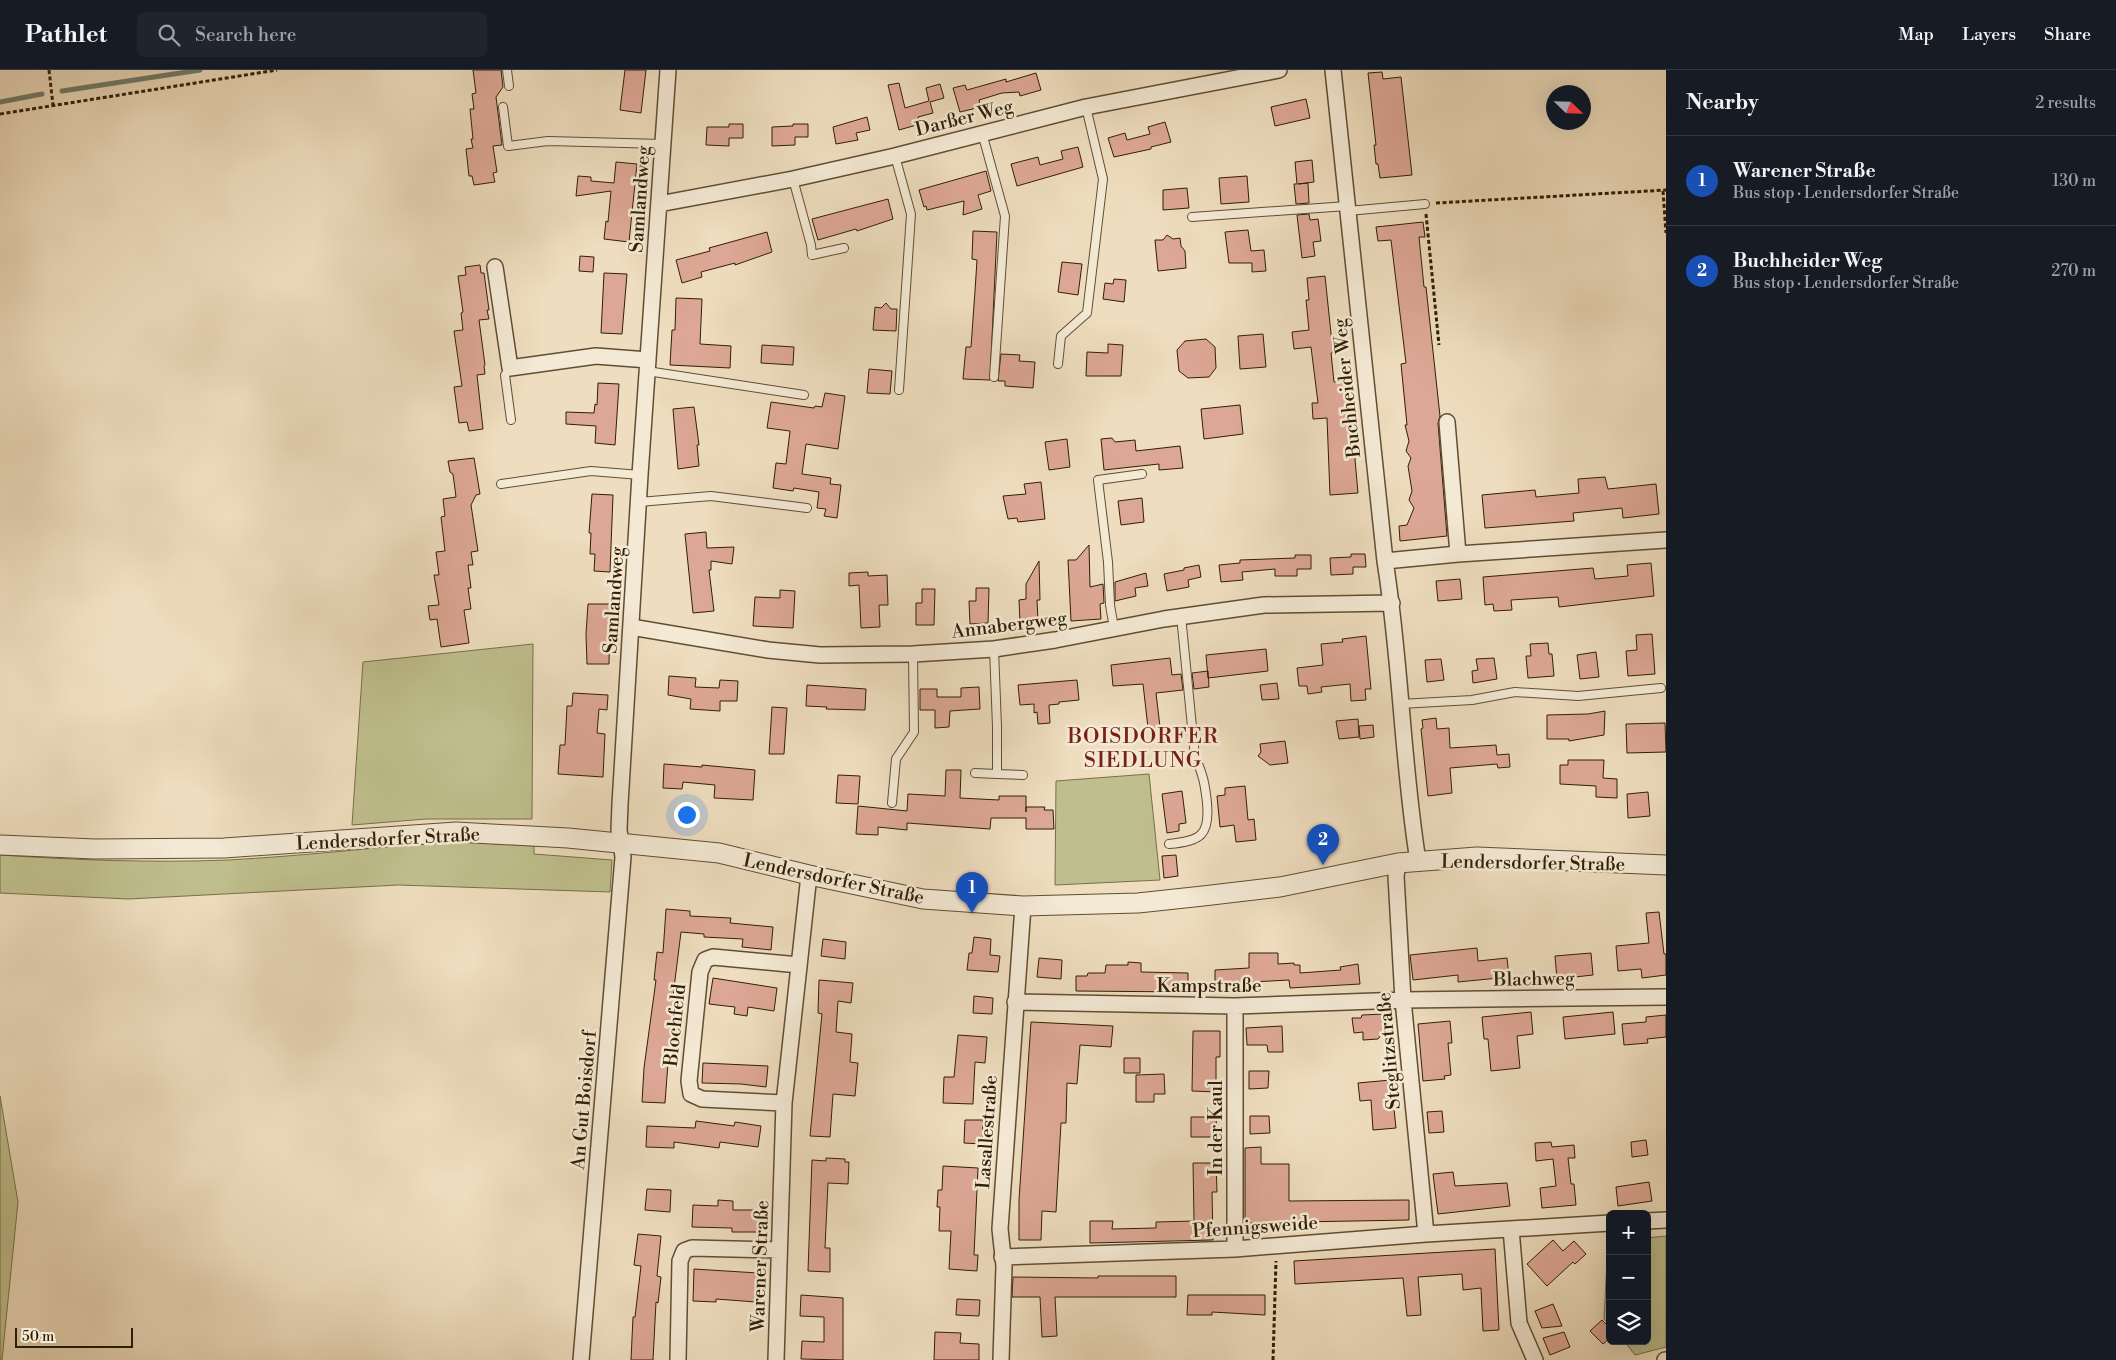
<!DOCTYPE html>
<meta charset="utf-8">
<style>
:root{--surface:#171b24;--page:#20242c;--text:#f1f3f6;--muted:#9ea1a6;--line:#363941;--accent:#c59692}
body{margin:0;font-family:"Libre Bodoni",serif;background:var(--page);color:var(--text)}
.controls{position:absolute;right:15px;bottom:15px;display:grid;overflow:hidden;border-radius:8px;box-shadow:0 5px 20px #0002}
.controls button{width:45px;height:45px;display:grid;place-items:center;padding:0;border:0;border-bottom:1px solid var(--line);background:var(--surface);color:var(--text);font:25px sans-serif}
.compass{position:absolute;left:1546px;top:15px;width:45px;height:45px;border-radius:50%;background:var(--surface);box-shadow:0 5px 20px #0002;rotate:113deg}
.scale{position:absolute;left:15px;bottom:12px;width:118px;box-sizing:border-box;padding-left:5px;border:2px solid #311f03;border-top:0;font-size:14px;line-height:18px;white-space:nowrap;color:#311f03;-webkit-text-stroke:4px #f4e9d5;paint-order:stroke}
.you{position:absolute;left:686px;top:744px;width:18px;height:18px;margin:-12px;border:4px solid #fff;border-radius:50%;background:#1a73e8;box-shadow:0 0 0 8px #1a73e833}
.badge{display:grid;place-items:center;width:32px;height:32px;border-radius:50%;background:var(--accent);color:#fff;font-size:16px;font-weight:700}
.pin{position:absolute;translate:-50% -41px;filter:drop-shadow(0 1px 2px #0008)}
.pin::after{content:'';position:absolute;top:26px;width:18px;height:15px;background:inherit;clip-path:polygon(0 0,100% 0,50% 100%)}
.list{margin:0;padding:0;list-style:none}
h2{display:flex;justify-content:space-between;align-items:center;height:65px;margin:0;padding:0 20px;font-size:21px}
h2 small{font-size:16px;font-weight:400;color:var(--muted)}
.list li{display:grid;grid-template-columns:32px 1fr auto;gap:15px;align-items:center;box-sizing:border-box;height:90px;padding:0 20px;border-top:1px solid var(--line)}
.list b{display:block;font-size:19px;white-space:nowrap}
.list p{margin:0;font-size:16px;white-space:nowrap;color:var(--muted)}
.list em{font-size:16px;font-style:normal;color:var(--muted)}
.icon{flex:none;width:28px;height:28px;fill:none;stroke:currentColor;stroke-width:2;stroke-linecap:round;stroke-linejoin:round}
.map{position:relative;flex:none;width:1666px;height:1290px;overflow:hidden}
header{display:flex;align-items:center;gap:30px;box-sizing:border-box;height:70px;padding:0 25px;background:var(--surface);border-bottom:1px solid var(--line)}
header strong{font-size:24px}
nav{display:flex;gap:28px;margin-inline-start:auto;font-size:18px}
.search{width:350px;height:45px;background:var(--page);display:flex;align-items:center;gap:12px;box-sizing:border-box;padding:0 18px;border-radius:8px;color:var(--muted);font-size:19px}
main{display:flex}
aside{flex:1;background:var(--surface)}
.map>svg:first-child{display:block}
</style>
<header>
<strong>Pathlet</strong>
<div class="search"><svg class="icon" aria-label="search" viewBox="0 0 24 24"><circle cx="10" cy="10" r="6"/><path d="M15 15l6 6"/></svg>Search here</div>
<nav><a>Map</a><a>Layers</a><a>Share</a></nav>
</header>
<main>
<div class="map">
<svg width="1666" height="1290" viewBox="0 0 1666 1290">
<rect width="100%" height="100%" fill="#eeddbe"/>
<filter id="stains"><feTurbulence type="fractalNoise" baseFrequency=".004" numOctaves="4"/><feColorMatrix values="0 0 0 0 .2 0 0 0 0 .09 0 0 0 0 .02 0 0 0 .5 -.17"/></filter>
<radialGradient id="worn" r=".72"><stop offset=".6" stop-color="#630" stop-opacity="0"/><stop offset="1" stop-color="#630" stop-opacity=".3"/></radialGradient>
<!-- green -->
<path fill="#bfbf8d" stroke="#786f48" d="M533,574L532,749H426L352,755L363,592Z
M1149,704L1160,810L1055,815L1056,711Z
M447,771L534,776V784L612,790L610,822L398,815L128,829L0,823V785C75,790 152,793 228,790C301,786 374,778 447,771Z
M0,1026L18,1132L2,1290H0Z
M1666,1166V1277L1635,1285L1624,1271H1647V1168Z
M1610,1170V1255L1604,1249L1608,1171Z"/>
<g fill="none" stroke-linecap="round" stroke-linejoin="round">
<!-- stream -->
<path stroke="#6f7d6d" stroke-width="5" d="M62,21L200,0
M0,32L42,24"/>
</g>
<!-- building -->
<path fill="#dda795" stroke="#311f03" d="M473,0H501L503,17L496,27L502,75L493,76L497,102L493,103L495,112L474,115L472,106H469L466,79L473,78L471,69H473L470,39H474L472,24L476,23Z
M625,0H646L641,43L620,40Z
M1382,2L1383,9L1401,7L1412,105L1380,108L1378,94H1376L1374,75H1376L1368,3Z
M1036,3L1041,20L1020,26L1019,22L1002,23L979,30L981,37L960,42L953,18L965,15L967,20L1006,9V12Z
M899,13L905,38L929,31L926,18L940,14L944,28L930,32L933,43L918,47L920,54L899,60L888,15Z
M1306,29L1310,48L1275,56L1271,37Z
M867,47L870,60L856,63L858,70L836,74L833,57Z
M1165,52L1171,72L1151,77V79L1114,87L1108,68L1125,63L1127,70L1150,64L1148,57Z
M729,54H743V68H729V76L706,75L707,57H729Z
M793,54H808V67H795V75L772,76V57L793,56Z
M1078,77L1083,97L1017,116L1011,94L1038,87L1040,95L1063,89L1061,81Z
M1312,90L1314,112L1298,114L1308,113L1309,133L1296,134L1294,114H1297L1295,92Z
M616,92L637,94L629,172L604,169L606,151L608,152L611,121L576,126L578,106L591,107V111L614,113Z
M986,101L991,121L978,125L982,139L963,145L964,131L927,140L926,136L924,137L919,120Z
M1247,106L1249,132L1221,134L1219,108Z
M1187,118L1189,138L1163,140V120Z
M888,129L893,149L857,161L856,159L818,170L812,149Z
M1309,144L1310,150L1318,149L1321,171L1313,172L1315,186L1302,188L1297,145Z
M1423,152L1425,167H1419L1424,217H1426L1440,346L1438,353L1447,466L1400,471L1399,456L1407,455L1414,438L1409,430L1412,421L1408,396L1411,388L1406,381L1409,371L1405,355H1407L1401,294L1406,293L1391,170L1378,171L1376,157Z
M1248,160L1251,181L1264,180L1266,201L1252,202V193H1229L1225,162Z
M973,161L997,162L990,310L963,309L966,277H971L975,221L977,190L972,189Z
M767,162L772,182L735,195V193L701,202L702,207L682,213L676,190L710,181L709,178Z
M1167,165L1173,169L1180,168L1181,176L1185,181L1186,198L1158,201L1155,170H1163Z
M580,186L594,187L593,202L579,201Z
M1062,192L1082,194L1078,225L1058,222Z
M480,195L481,203H484L489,240H487L489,249L479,250L485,295L484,296L485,304L477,305L483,359L469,361L467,352L459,353L454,317L462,316L454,261L463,260L461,243L463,242L458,206L466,205L465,197Z
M604,203L627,204L622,264L601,263Z
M1325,206L1333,283H1331L1334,312L1348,311L1358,423L1330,425L1327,348L1313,349L1312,333H1318L1311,277L1294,279L1292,262L1309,260L1306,230H1309L1307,208Z
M1114,209L1126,210L1124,232L1103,229L1105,213L1113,214Z
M676,228L702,229L700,274L731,276L730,298L670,295L672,260H675Z
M886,233L891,239H897L896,261L873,260L875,237L881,238Z
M1263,264L1266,297L1240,299L1238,266Z
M1206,269L1215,277L1216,298L1209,307L1188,308L1179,301L1177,280L1185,271Z
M1108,274L1123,275L1121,306H1086L1087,282L1108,283Z
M762,275L794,277L793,295L761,293Z
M1001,284L1020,285L1019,291L1035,292L1033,318L1005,316V311H998Z
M869,299L892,301L890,324L867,323Z
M598,313L619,314L615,375L595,373L596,356L566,354V342L594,343L595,334L597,335Z
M825,323L845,326L838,379L806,374L802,404L831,408L830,414L841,415L837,448L824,446L826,439L817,438L819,422L794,418L793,421L773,418L776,393L786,394L790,361L767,358L771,332L814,338L815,336L822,337Z
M1240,335L1243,364L1204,369L1201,339Z
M694,337L699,375H697L699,396L678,399L673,339Z
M1112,368L1115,372L1135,370L1136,381L1180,376L1183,398L1159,400V394L1104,400L1101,369Z
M1067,369L1070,397L1049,400L1045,372Z
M474,388L480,424L476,425L471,435L478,481L471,482L473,495H468L471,518H468L471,539L464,540L469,573L441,577L437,549L430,550L428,536L439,535L434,505H439L436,482L445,481L441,447L445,446L443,429L456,427L453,404L450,402L448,391Z
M1605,407L1608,419L1656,414L1659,444L1623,448L1622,438L1573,443L1574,451L1485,458L1482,425L1535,420L1536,427L1579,423L1578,409Z
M1041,412L1045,449L1018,452L1017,448L1008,449L1003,426L1026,424L1024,414Z
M592,424L613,425L610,502L594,501L595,484H590L591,463H589Z
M1142,428L1144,452L1121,455L1118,431Z
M706,462L707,478L734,477L732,494L711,491V500H709L714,541L693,543L685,464Z
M1089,475L1090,517L1103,514L1104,533L1100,534L1101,549L1071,551L1068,490H1076Z
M1351,484H1365L1366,497H1353V504L1331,505L1330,488L1351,487Z
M1295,485H1311V499H1297V506H1275V499L1242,502L1243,510L1221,512L1219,495L1240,493V490L1295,488Z
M1039,491L1040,530H1037L1038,551L1020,552L1019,530L1026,529V514Z
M1651,493L1654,526L1559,537L1558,527L1511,530L1512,540L1494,541L1493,534L1485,535L1483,507L1593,498L1595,509L1628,506L1627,495Z
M1199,495L1201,507L1188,510L1189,517L1167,521L1164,504L1184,500V498Z
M868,502V506L887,505L888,535H879L880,557L861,558L859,515L849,516V503Z
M1146,503L1148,516L1135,518L1136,526L1115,531V512Z
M1460,509L1462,529L1438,531L1436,511Z
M976,518H989L988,553L970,554L969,531H976Z
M922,519H935L934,555H916V533H922Z
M780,520L795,521L793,558L753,556L755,527L780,528Z
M588,534H610L609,594H587L586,564Z
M1652,564L1655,604L1628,606L1626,581L1637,580L1636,565Z
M1366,566L1371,619H1365L1366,630L1351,631L1350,614L1321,617L1322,622L1308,624L1307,616H1299L1297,598L1323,595L1321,574L1343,572L1342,569Z
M1548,573L1549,584H1552L1554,606L1528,608L1526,586H1531L1530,574Z
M1266,579L1268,601L1208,608L1206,585Z
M1596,582L1599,607L1580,609L1577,585Z
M1170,588L1172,605L1181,604L1183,620L1156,623L1160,657L1148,658L1143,614L1113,616L1111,595Z
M1494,588L1497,609L1473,613L1472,601L1478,600L1476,589Z
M1441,589L1444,610L1427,612L1425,590Z
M1208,601L1209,617L1194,619L1192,603Z
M669,606L696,608L695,617L719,618L720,610L738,611L737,631H720V641L690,639L691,629L668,625Z
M1077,610L1079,630L1059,632V634L1049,635L1050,653L1038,654L1037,642L1034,643V634L1020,635L1018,615Z
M1277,613L1279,629L1262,630L1260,615Z
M807,615L866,619L865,640L826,639L827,637L806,636Z
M979,617L980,639L950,641L949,657L935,658V640H920V619H937V627H961V618Z
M573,623L608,625L607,640L599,639L597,663L605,664L603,707L558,704L560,675H565L567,636H572Z
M772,637L787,638L784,684H769Z
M1605,641L1604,665L1569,671V669H1547V645L1588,644Z
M1436,648L1437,659L1449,658L1450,678L1496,675L1497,685L1509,684L1510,697L1498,698L1497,694L1450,698L1452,723L1428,726L1421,659L1423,658L1422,650Z
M1358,649L1359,667L1339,669L1336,651Z
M1665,653L1666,682L1627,683L1626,654Z
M1373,655L1374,667L1360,669L1359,656Z
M1285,671L1288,693L1270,695L1258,686L1261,682L1260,674Z
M1568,690H1604L1603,708L1617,709V728L1596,727V716L1560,714V695H1568Z
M664,694L702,697V695L755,700L753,730L714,728L715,715L683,712L682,719L663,718Z
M946,700H961L960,728L999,730V726H1026V742V737H1045L1044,740H1053L1054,759H1026V748H991L990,759L907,753V760L878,757V765L856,764L858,736L907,741L908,724L945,726Z
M838,705L860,706L858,734L836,733Z
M1245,716L1248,750L1254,749L1256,770L1236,772L1234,755L1220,757L1217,726L1225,725V718Z
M1182,721L1186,753L1179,754V761L1167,763L1162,724Z
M1648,722L1650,746L1628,748L1627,724Z
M1176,785L1178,806L1164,808L1162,786Z
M666,839L690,841V846L731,848L730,853L773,857L771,880L742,877L743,869L704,867V864L681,862L673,926H678L668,993L665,1033L642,1032L644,998L656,910H654L657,882L663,883Z
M1659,842L1664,884H1666V905L1642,908L1641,899L1618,901L1616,876L1649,873L1646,843Z
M974,867L991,869L990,885L1000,886L998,902L967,900L969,883H972Z
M823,869L846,872L845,889L821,886Z
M1477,878L1478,891L1507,888L1509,907L1458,912V905L1413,910L1410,885Z
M1249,883H1278V894L1294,893V895H1300V903L1341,900L1340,897L1358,894L1360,914L1290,918L1289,910L1252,912V918H1249L1250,920L1215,921V900L1249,898Z
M1591,883L1593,905L1557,909L1555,886Z
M1039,888L1062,890L1061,909L1037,907Z
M1128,892L1141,893V902L1188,903V922L1076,921V906H1087L1088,903H1105L1106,895H1128Z
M713,908L777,918L774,941L748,937L747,946L734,944L735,937L709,934Z
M819,910L853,913L851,933L838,931L836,962L852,964L850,992L858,993L855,1026L833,1024L830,1067L810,1066L822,944L818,943Z
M974,926L993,928L992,944L973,943Z
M1531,942L1533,964L1517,966L1520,998L1491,1001L1488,969H1484L1482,947Z
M1613,942L1615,964L1565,969L1563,947Z
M1385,944L1387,963L1382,964L1378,969L1363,970V962L1354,963L1352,948H1361L1362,945Z
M1666,945V967L1647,969L1648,973L1624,975L1622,954L1646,952V947Z
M1450,951L1452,973H1448L1451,1005L1444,1006L1445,1009L1423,1011L1418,954Z
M1031,952L1113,956L1111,977L1080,975L1077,1014L1067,1013L1066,1053H1061L1056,1142L1042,1141L1041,1170H1019V1130Z
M1282,956L1283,982H1268L1267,975H1247L1246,958Z
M1193,961H1220V987H1216V1022L1192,1021Z
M958,965L987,967L985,993L975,992L973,1034L943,1033L944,1007H954Z
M1124,988H1140V1003H1124Z
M703,993L768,996L766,1017L741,1014L702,1013Z
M1249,1001H1269L1268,1018L1249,1019Z
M1164,1004L1165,1024H1154V1032H1136V1005Z
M1391,1010L1396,1058L1373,1060L1371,1030L1360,1031L1358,1013Z
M1442,1041L1444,1062L1429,1063L1427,1042Z
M1250,1046H1269L1270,1063L1250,1064Z
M1191,1047H1216L1217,1067H1191Z
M965,1050H983L982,1074L964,1073Z
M696,1051L734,1056L735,1052L761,1056L758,1077L720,1072L719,1078L674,1072V1078L646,1077L647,1056L695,1058Z
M1646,1070L1648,1085L1632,1087L1631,1072Z
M1551,1072L1552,1077L1574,1075L1575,1088H1568L1571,1114H1574L1576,1135L1542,1138L1540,1118L1556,1116L1553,1089L1536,1091L1535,1073Z
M1261,1077V1094H1289V1131L1409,1130V1150L1245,1153V1078Z
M826,1088L845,1089V1092H849L848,1114L828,1113L825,1178H830V1202L808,1201L812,1090L826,1091Z
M1193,1093H1216L1217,1122H1212L1213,1170L1090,1173V1151H1113L1112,1159L1156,1158V1152L1194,1151Z
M943,1096L978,1098L974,1185H978L977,1201L949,1199L951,1161H939L940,1137H937L938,1120H942Z
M1453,1102L1455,1116L1507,1113L1510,1136L1438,1144L1433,1104Z
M1649,1112L1652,1131L1618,1136L1616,1117Z
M647,1119L671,1120L670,1142L645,1140Z
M718,1130L733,1131V1140H758V1162H732V1158L692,1157L693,1135L718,1136Z
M638,1164L661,1166L657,1206L661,1207L658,1233L656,1232L653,1290H631L633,1247H635L641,1196L634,1195Z
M1553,1170L1563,1181L1574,1171L1586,1184L1575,1194L1573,1192L1547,1216L1527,1194Z
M1495,1179L1499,1260L1483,1261L1481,1218L1463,1220L1462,1204L1418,1207L1421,1245L1407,1246L1403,1208L1295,1214L1294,1191Z
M694,1199L758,1203L756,1232L716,1229V1232L693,1231Z
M1098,1206H1176V1227H1055L1057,1266L1042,1267L1040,1227H1012L1013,1207L1098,1208Z
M801,1225L843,1228V1290L801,1289L802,1271L824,1272V1247L800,1246Z
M1188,1225H1265V1245L1212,1242V1245H1187Z
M957,1229L980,1230L979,1246L956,1245Z
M1553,1234L1562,1256L1542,1258L1535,1241Z
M1602,1250L1610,1258V1268L1603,1274L1590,1261Z
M935,1262L961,1263L960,1273L979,1274V1290H934Z
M1564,1262L1570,1277L1550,1285L1543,1268Z"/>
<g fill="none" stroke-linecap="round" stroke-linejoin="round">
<!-- service casing -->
<g stroke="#604e32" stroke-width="10">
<path id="service" d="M507,0L509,16
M503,37L508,76L548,71L663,74
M982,63L1005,146L994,307
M895,86L911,144L899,320
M793,109L811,175L812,185L844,178
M1348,141L1425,134
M1192,147L1347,136
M1058,294L1061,266L1087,243L1103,109L1086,37
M510,298L505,305L511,350
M647,301L804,325
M501,414L591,401L640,405
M639,432L711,426L807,438
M1114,558L1110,535L1108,492L1098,410L1142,404
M994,579L997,657V704L1023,705
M1400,634L1472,630L1515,622L1578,626L1661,618
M975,703L997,704
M892,733L896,689L914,662L913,584
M1169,774C1201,771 1210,765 1207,733C1205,714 1203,704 1195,687L1181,546"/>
</g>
<!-- minor casing -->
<g stroke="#604e32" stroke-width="18">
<path id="minor" d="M1333,0L1385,491C1401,590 1402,692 1418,791
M659,134L793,109L895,86L1086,37L1279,0
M495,197L510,298L596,286L648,290
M1447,352L1458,484
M1385,491L1458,484L1666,470
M631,557L768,580L820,585L913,584L994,579L1055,570L1164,549L1264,535L1392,533
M1398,793L1396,806L1403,930L1426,1164
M1015,932L1235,936L1403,930L1666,927
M784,1033L702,1029L691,1024L689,1011L700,902L705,890L713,887L799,895
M1647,1151L1666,1150
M1511,1159L1519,1253L1535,1290
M1235,1179V936
M1002,1187L1235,1179L1426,1164L1610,1153
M581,1290L623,787L619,760L620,734L640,405L668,0
M678,1290L680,1191L684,1181L692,1178L779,1180
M776,1290L784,1033L809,805
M1001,1290L1004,1196L1000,1159L1023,836
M1665,1290H1666"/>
</g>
<!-- tertiary casing -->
<g stroke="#604e32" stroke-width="21">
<path id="tertiary" d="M0,775L95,779L224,778L456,762L568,768L719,783L809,805L923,829L1023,836L1138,833L1203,826L1280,817L1398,793L1477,787L1666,795"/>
</g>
<!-- path -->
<path stroke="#311f03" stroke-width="3" stroke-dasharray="4 2.5" stroke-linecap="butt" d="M49,0L53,35
M0,44L277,0
M1663,121L1666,163
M1436,133L1666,120
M1426,144L1439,275
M1273,1290L1276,1191"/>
<!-- service -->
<use href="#service" stroke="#f4e9d5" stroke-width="8"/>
<!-- minor -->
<use href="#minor" stroke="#f4e9d5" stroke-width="15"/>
<!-- tertiary -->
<use href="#tertiary" stroke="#f4e9d5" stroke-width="19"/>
</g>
<g text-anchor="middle" stroke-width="5" stroke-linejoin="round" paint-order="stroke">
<!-- street labels -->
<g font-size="19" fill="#311f03" stroke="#f4e9d5">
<text transform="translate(964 47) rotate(-14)" y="7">Darßer Weg</text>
<text transform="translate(639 129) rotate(-86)" y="7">Samlandweg</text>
<text transform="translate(1346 318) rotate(-96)" y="7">Buchheider Weg</text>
<text transform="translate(613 530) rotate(-86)" y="7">Samlandweg</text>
<text transform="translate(1009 554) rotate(-7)" y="7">Annabergweg</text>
<text transform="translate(388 768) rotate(-3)" y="7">Lendersdorfer Straße</text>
<text transform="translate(1533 792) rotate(1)" y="7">Lendersdorfer Straße</text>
<text transform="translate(834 808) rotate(12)" y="7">Lendersdorfer Straße</text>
<text transform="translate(1534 908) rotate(-1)" y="7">Blachweg</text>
<text x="1209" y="922">Kampstraße</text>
<text transform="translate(674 955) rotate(-84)" y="7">Blochfeld</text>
<text transform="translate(1388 981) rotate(-95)" y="7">Steglitzstraße</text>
<text transform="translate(583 1030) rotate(-85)" y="7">An Gut Boisdorf</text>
<text transform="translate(1215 1058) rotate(-90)" y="7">In der Kaul</text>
<text transform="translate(986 1062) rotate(-86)" y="7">Lasallestraße</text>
<text transform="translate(1255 1156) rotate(-4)" y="7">Pfennigsweide</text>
<text transform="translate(759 1196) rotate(-88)" y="7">Warener Straße</text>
</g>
<!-- quarter labels -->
<g font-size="21" letter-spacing="1" fill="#7a1f14" stroke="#f4e9d5">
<text x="1143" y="673">BOISDORFER<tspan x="1143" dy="24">SIEDLUNG</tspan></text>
</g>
</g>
<rect width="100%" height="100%" filter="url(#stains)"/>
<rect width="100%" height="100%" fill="url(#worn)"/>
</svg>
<div class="controls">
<button>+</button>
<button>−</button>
<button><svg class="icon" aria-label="layers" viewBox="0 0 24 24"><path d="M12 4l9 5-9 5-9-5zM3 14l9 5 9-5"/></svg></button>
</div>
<svg class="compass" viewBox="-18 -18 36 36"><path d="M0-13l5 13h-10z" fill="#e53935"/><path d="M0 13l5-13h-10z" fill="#9ea1a6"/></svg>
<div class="scale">50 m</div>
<div class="you"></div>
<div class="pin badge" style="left:972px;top:843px;background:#1a4fb4">1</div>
<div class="pin badge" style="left:1323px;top:795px;background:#1a4fb4">2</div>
</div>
<aside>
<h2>Nearby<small>2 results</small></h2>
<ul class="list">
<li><span class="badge" style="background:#1a4fb4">1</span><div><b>Warener Straße</b><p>Bus stop · Lendersdorfer Straße</p></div><em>130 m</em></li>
<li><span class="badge" style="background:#1a4fb4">2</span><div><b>Buchheider Weg</b><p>Bus stop · Lendersdorfer Straße</p></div><em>270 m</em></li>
</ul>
</aside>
</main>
